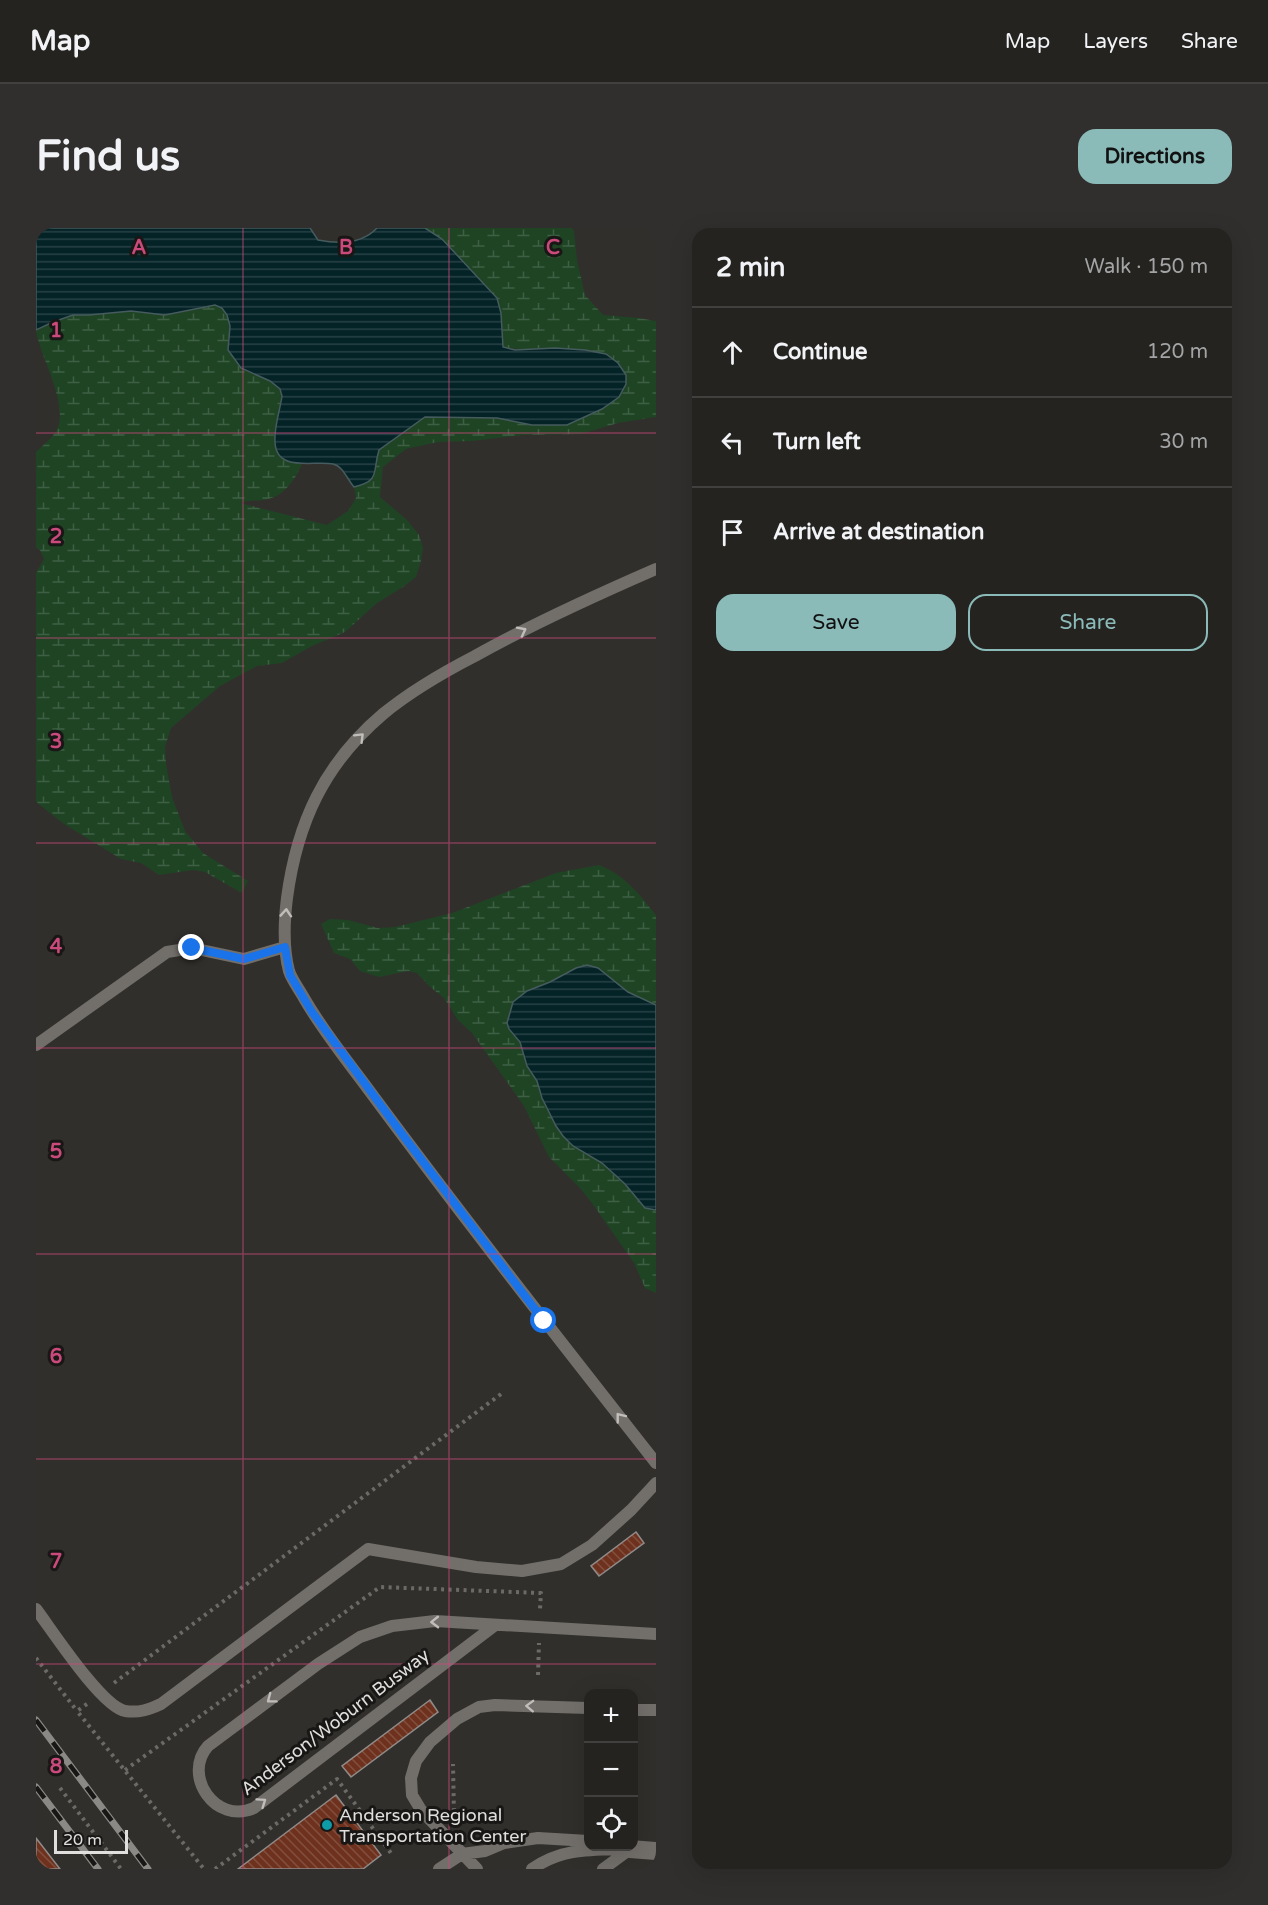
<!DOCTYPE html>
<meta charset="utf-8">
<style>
:root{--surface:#252320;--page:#312f2d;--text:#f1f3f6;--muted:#a3a4a5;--line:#42403e;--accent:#8bbbb9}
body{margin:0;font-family:"Varela Round",sans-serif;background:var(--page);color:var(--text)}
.controls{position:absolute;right:18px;bottom:18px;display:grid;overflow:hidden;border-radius:12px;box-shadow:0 6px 24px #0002}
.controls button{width:54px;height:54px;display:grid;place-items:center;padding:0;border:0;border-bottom:2px solid var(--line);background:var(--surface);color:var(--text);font:30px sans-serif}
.scale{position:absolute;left:18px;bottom:15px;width:74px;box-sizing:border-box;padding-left:6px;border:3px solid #e1dfdd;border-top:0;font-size:16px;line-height:21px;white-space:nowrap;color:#e1dfdd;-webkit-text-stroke:4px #181715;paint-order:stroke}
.stop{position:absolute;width:18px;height:18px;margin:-14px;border:4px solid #1a73e8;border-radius:50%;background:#fff}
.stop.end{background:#1a73e8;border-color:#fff;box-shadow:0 2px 6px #0008}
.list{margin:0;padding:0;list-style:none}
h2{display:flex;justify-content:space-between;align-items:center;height:78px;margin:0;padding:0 24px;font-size:26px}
h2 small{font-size:20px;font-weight:400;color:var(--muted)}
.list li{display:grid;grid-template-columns:39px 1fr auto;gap:18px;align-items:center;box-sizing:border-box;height:90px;padding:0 24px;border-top:2px solid var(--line)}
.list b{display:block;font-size:22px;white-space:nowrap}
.list em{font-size:20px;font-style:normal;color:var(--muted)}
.actions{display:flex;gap:12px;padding:18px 24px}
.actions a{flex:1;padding:14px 0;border:2px solid var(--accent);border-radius:18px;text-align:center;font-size:21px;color:var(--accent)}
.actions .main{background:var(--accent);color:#111}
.icon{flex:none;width:33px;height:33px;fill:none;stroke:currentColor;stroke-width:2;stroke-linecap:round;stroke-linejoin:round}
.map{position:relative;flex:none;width:620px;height:1641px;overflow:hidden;border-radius:18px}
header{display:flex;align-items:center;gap:36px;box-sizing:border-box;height:84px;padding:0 30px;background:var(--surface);border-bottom:2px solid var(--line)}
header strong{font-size:28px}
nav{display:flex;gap:33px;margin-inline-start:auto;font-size:21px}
.intro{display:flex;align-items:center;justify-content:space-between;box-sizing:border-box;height:144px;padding:0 36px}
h1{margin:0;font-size:42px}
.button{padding:15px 27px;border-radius:18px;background:var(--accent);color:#111;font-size:21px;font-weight:700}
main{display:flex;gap:36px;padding:0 36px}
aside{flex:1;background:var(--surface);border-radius:18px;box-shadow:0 6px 24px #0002}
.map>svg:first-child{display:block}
</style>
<header>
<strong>Map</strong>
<nav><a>Map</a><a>Layers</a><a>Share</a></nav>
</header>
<div class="intro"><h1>Find us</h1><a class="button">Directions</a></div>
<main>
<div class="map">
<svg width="620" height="1641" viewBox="0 0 620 1641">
<defs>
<pattern id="wetland-marsh" width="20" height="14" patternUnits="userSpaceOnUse" patternTransform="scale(1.5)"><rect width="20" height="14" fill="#1e4424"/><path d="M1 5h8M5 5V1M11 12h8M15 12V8" fill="none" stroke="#3e5f43"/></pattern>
<pattern id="water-rules" width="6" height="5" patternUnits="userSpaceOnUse" patternTransform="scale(1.5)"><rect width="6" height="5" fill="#042327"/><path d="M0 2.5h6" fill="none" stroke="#284246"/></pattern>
<pattern id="building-back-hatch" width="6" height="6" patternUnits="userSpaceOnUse" patternTransform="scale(1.5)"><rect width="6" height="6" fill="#6e311e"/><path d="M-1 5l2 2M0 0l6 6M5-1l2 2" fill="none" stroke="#824e3e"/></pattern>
</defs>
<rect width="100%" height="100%" fill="#312f2b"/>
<!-- wetland -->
<path fill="url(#wetland-marsh)" d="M389,0H536L538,3L541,32L549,67L567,87L602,90L620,93V189L582,195L545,206L488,207L436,213L402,214L370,221L347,239L344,269L371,292L383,307L387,320L385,333L380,349L367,359L341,375L309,404L276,418L246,435L221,438L184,458L135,500L129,519L130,536L136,569L149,603L167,625L212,653L206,665L169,644L157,642L123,647L105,635L85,631L28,596L0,574V345L8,331L4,322L0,320V224C7,217 19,208 22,199C31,173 5,130 0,103C12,97 25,88 38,87C43,87 47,88 52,87C67,87 82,82 97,83C113,84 128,88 143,85C155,83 176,72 187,81C194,88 193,98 193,107C193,115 199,135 206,140C219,150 240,149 246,168C244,187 229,223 252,233C256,235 262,235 266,236C258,253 248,269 228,272C219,273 212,272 204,275L291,297L312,283L320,270L318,259C345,251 336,246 342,222L389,189L461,190L496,197L570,126C553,123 536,121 519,120C501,120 484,123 467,119L465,85L461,70L406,11Z
M563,637C589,647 603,666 620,687V1065L609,1060L598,1035L556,975L544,960L513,929L488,878L436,805L422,792L408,770L393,758L381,745L372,743L343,749L324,743L314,731L298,725L285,696L294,691L312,692L342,700L359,699L416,685L520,645Z"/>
<!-- water -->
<path fill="url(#water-rules)" stroke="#465b5e" stroke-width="1.5" d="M0,0H274L282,12C302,16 326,16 341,0H389L406,11L461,70L465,85L467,119L479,122L519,120L549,122L570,126L582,135L590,147V156L583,169L566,181L531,197H496L461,190L389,189L343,222C336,245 345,252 318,259C311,251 307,238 297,236C279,232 240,245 239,214C238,198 244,183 246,168L244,161L234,153L205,140L192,122L194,98L191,87L186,80L179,77L129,87L95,83L53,87H37L17,94L0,102Z
M551,737L562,740L592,764L620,777V982L609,980L589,956L566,935L537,918L527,908L520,898L506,870L501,853L491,838L484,814L473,801L471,795L477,774L491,763L514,754L540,740Z"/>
<!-- building -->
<path fill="url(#building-back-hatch)" stroke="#908b89" stroke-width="1.5" d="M600,1304L608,1315L563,1348L555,1338Z
M394,1472L402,1484L315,1549L306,1538Z
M300,1567L345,1627L327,1641H202Z
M0,1610L24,1641H0Z"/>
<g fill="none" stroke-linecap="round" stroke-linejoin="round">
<!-- path -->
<path stroke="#6c6a66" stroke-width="4" stroke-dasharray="3 4.5" stroke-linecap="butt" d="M0,1430L41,1483
M502,1447L503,1415
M78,1455L465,1166
M51,1476L41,1483L168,1641
M89,1542L344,1359L505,1365L504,1381
M24,1560L85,1641
M415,1589L418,1587L417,1536
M179,1641L301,1551L357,1628"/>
<!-- service -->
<path stroke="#726f6b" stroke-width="12" d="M620,341C558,368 498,395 439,428C406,445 375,463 347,486C288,536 261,595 251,670C248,694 247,720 253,743C256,752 263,761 268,770C288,805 314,836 338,869C430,993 525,1114 620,1235
M0,817L131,724L156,720L208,731L249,719
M0,1381C16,1402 65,1478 89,1483C103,1485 112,1482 125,1476L332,1321L440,1339L486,1343L525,1336L556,1317L595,1282L620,1255
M458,1398L218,1580C179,1597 146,1547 172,1518L282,1436L324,1409L356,1398L399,1393L620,1406
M598,1482H620
M403,1641L426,1626L449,1623L468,1615L502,1610L552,1613
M441,1641L385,1582L376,1567L375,1550L380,1533L394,1514L421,1491L443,1479L459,1477L552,1480
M496,1641C527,1619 558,1622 594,1621
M567,1641L593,1622"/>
<!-- tertiary -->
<path stroke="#726f6b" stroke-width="18" d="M594,1621L620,1623"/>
<!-- rail casing -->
<g stroke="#8b8986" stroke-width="7">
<path id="rail" d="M0,1492L112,1641
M0,1559L62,1641"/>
</g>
<!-- rail -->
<use href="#rail" stroke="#181715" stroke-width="4.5" stroke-dasharray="14" stroke-linecap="butt"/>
</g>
<!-- one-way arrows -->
<defs><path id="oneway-chevron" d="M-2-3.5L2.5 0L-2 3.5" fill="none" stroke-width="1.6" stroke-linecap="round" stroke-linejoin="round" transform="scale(1.5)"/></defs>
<g stroke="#c0bdbb">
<use href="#oneway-chevron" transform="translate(486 403) rotate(-27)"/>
<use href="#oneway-chevron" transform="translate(324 509) rotate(-45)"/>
<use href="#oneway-chevron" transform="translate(250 685) rotate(-86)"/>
<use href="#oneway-chevron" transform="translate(584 1189) rotate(-128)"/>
<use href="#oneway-chevron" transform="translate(399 1394) rotate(179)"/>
<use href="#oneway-chevron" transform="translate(235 1471) rotate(143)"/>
<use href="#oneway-chevron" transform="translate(494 1478) rotate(-178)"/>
<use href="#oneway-chevron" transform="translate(226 1574) rotate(-35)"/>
</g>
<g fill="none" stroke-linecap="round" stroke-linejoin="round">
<!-- route -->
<path stroke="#1a73e8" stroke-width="8" d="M156,720L208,731L249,719L254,747L276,784L369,910L508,1093"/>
</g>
<!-- grid -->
<path fill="none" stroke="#ca4a7c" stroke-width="1.5" stroke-opacity="0.55" d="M207,0V1641M413,0V1641M0,205H620M0,410H620M0,615H620M0,820H620M0,1026H620M0,1231H620M0,1436H620"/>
<!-- markers -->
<circle fill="#0f9aa8" stroke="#181715" stroke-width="2" cx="291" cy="1597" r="6"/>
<g text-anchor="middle" stroke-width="6" stroke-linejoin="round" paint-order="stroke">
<!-- street labels -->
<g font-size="18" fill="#e1dfdd" stroke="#181715">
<text transform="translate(299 1494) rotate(-37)" y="6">Anderson/Woburn Busway</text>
</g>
<!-- poi labels -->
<g font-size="18" fill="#e1dfdd" stroke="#181715" text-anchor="start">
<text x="303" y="1593">Anderson Regional<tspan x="303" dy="21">Transportation Center</tspan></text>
</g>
</g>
<g font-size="20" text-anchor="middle" font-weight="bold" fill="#ca4a7c" stroke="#181715" stroke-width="6" stroke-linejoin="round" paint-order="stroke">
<text x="103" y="26">A</text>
<text x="310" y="26">B</text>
<text x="517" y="26">C</text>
<text x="20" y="109">1</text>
<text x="20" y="315">2</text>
<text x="20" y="520">3</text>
<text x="20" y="725">4</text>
<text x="20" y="930">5</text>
<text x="20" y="1135">6</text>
<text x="20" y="1340">7</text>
<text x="20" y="1545">8</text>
</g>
</svg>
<div class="controls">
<button>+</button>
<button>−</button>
<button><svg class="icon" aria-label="locate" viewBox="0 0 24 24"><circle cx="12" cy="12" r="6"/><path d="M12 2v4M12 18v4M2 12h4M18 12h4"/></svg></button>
</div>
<div class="scale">20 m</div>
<div class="stop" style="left:508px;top:1093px"></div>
<div class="stop end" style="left:156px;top:720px"></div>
</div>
<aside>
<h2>2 min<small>Walk · 150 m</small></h2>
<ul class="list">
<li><svg class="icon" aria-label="ahead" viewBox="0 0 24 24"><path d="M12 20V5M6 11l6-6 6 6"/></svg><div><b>Continue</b></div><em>120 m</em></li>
<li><svg class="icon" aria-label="left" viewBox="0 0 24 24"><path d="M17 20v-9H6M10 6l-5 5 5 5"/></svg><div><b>Turn left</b></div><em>30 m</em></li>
<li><svg class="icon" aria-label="arrive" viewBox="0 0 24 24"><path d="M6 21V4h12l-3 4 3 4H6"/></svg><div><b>Arrive at destination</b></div></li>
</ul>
<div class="actions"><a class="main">Save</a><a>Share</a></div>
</aside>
</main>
